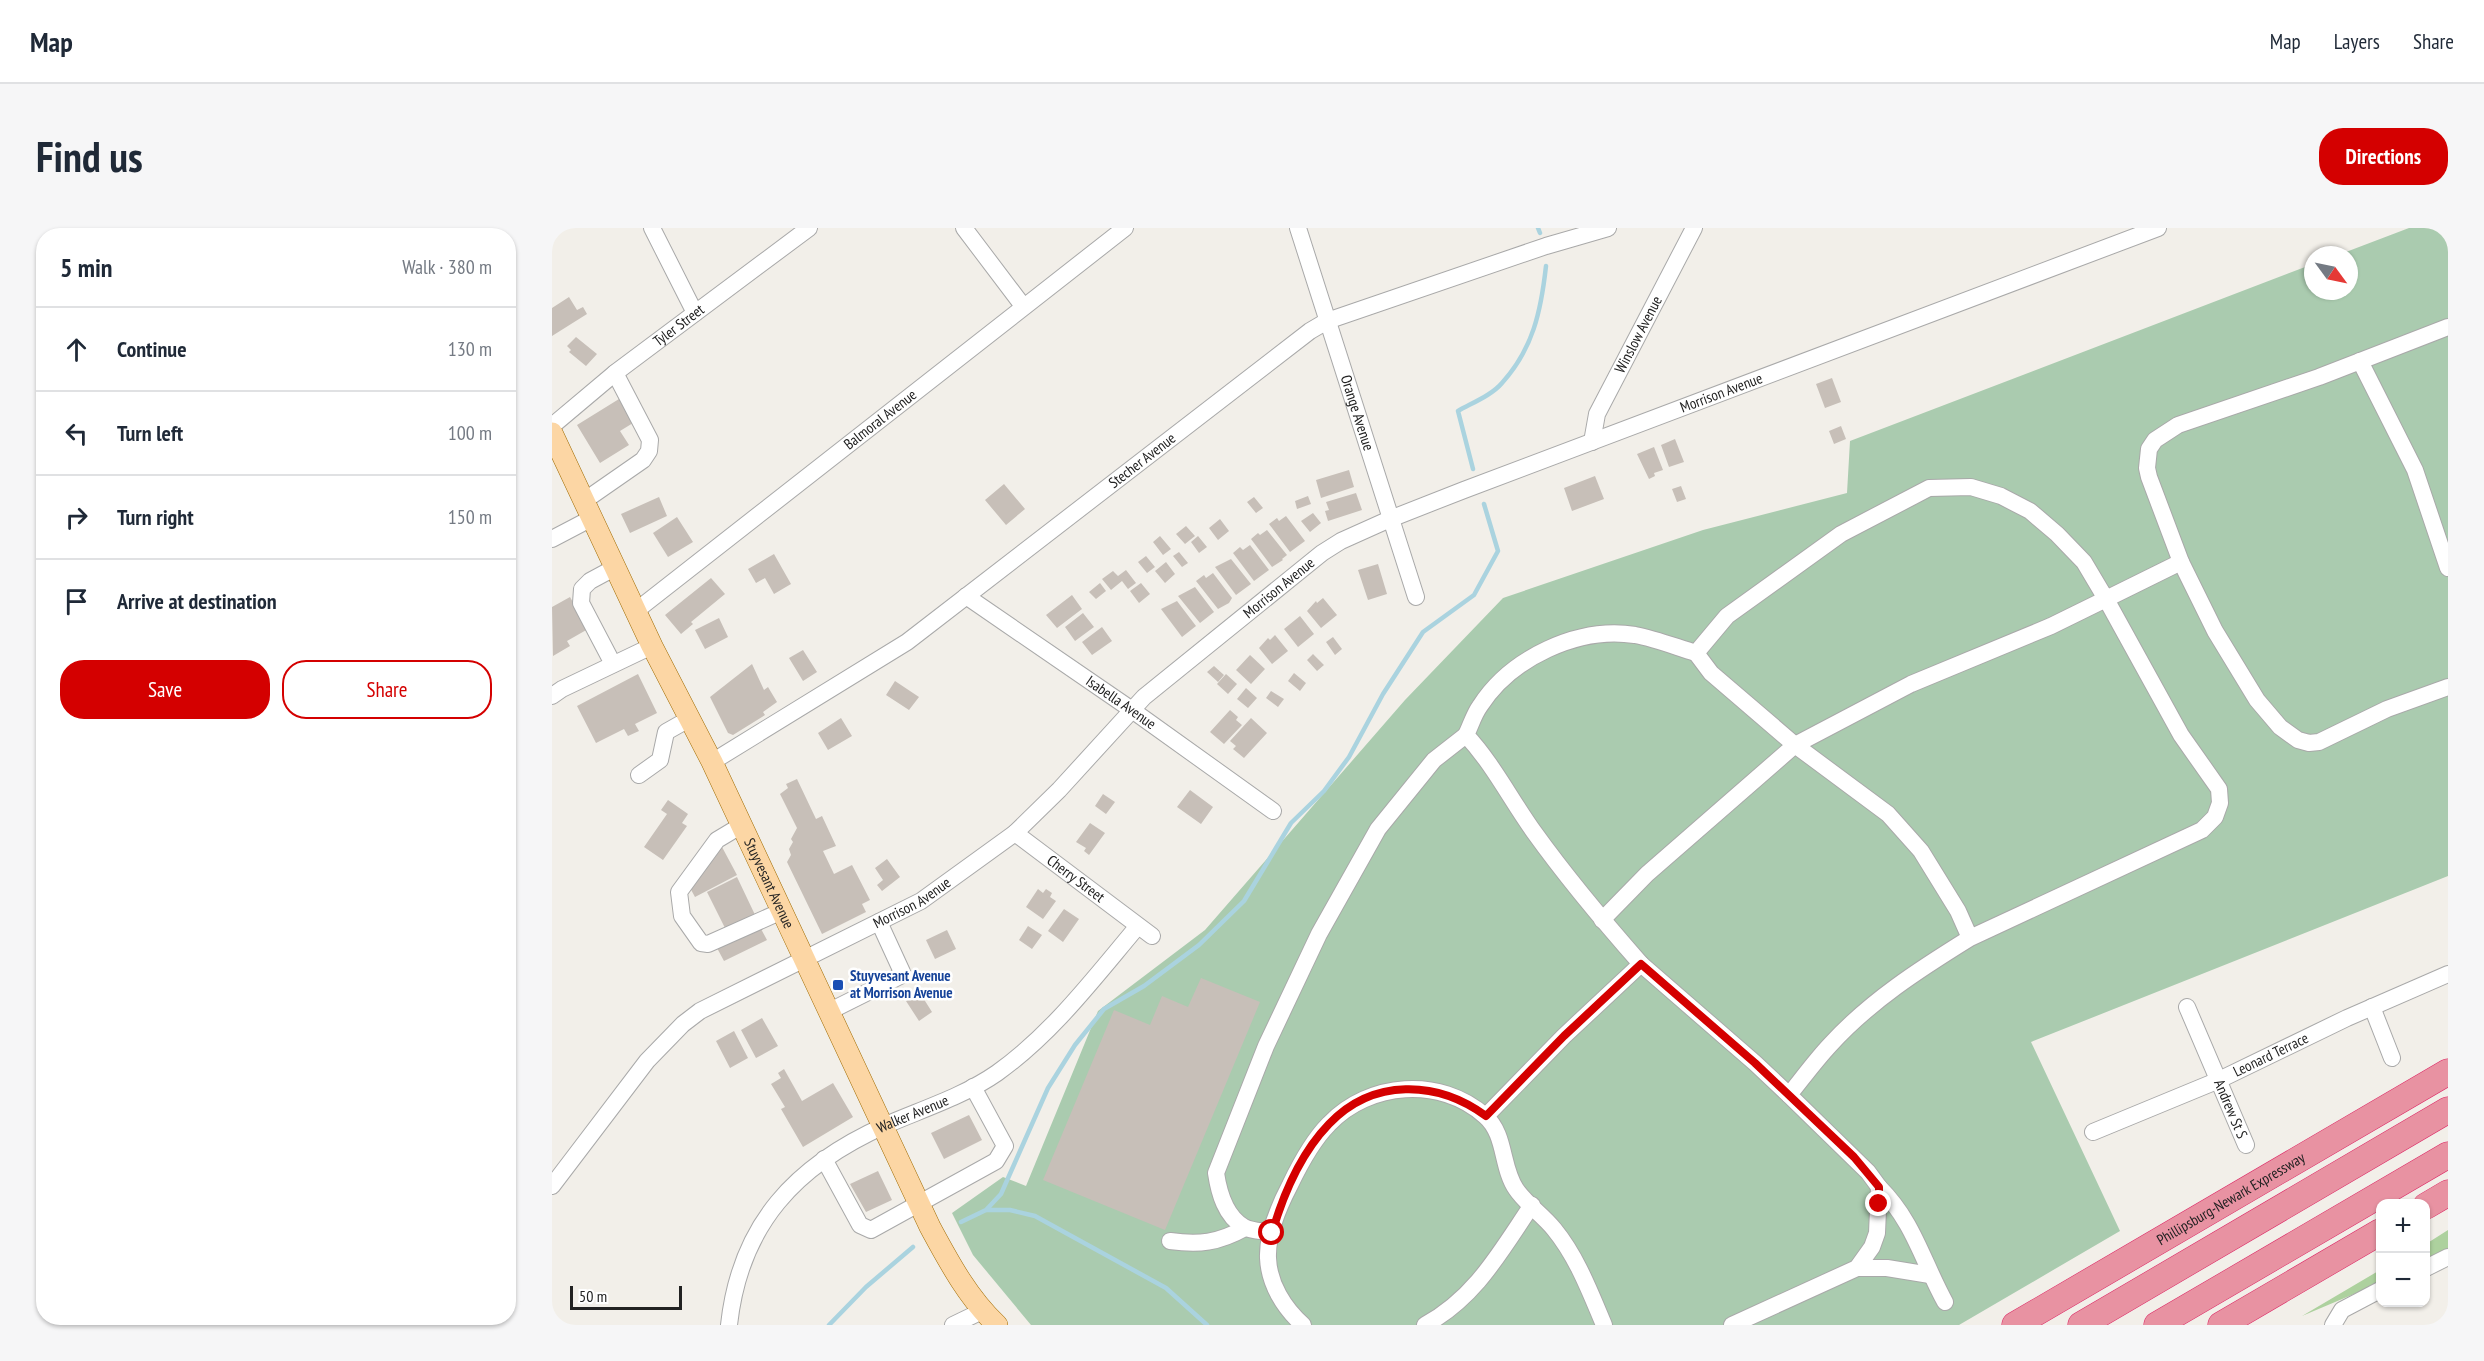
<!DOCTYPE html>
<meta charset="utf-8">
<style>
:root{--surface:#fff;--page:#f6f6f7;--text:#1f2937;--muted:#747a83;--line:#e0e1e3;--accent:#d40000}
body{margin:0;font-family:"PT Sans Narrow",sans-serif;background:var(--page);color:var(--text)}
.controls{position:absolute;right:18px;bottom:18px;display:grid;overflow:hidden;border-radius:12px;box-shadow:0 2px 4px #0004}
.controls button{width:54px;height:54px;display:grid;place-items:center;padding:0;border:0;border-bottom:2px solid var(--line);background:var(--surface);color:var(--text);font:30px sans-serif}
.compass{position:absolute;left:1752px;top:18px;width:54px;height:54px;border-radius:50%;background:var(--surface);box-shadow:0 2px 4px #0004;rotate:123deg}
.scale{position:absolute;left:18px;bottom:15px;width:112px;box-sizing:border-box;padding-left:6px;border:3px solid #222;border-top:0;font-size:16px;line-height:21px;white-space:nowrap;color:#222;-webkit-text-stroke:4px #fff;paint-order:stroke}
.stop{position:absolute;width:18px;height:18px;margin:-14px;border:4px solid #d40000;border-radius:50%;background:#fff}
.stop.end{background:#d40000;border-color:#fff;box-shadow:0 2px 6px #0008}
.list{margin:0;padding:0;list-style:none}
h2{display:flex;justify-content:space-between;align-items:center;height:78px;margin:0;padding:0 24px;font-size:26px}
h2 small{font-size:20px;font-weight:400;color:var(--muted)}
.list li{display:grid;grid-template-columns:39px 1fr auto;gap:18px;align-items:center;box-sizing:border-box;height:84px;padding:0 24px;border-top:2px solid var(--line)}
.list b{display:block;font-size:22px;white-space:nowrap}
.list em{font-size:20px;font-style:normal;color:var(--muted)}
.actions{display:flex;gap:12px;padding:18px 24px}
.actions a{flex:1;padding:14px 0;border:2px solid var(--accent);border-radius:24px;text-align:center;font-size:21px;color:var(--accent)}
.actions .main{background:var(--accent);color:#fff}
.icon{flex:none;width:33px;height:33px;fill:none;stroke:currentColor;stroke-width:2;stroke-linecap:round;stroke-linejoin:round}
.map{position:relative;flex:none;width:1896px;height:1097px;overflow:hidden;border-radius:24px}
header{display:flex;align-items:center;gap:36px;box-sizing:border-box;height:84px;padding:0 30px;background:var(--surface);border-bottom:2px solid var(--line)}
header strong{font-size:28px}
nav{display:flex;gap:33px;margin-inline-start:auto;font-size:21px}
.intro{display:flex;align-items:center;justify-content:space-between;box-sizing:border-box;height:144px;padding:0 36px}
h1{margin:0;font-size:42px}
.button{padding:15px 27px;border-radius:24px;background:var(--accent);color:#fff;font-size:21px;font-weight:700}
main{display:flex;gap:36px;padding:0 36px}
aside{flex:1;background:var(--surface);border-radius:24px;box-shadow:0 2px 4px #0004}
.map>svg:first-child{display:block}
</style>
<header>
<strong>Map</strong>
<nav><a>Map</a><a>Layers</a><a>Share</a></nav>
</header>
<div class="intro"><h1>Find us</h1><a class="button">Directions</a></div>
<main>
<aside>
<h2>5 min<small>Walk · 380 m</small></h2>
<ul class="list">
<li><svg class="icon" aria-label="ahead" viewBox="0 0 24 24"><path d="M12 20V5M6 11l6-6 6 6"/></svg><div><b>Continue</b></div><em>130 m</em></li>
<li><svg class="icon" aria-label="left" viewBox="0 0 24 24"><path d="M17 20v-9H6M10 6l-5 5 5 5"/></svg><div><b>Turn left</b></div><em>100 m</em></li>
<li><svg class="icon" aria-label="right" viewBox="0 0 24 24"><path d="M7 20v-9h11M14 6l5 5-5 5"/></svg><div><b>Turn right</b></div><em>150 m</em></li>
<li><svg class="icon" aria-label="arrive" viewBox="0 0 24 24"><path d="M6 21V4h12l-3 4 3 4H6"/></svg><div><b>Arrive at destination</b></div></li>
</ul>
<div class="actions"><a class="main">Save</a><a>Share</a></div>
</aside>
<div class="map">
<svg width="1896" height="1097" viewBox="0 0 1896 1097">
<rect width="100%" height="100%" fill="#f2efe9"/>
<!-- forest -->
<path fill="#add19e" d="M1896,1002V1028L1874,1037V1016Z
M1828,1042V1055L1750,1088Z"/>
<!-- cemetery -->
<path fill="#aacbaf" d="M1857,0H1896V648L1479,814L1568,1003L1407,1097H479L421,1027L400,985L451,949L474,958L546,783L653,702L853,472L951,370L1151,302L1295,265L1298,213L1761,36V63H1797V27H1786Z"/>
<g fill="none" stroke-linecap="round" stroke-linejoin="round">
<!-- stream -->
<path stroke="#aad3df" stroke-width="4.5" d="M986,0L988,5
M921,241L906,183C920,175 940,167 950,155C981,121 989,83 994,38
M434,982L449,966L496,860L523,817L552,781L592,758L647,717L692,673L739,595L772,563L797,529L831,466L871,404L922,367L946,323L932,276
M409,994L434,982H458L483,988L614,1060L655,1097
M277,1097L314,1059L361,1019"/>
</g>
<!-- building -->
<path fill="#c7bfb8" d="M17,69L25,82L31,79L35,86L0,108V80Z
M24,109L45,126L34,138L17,124L19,122L15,118Z
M1280,150L1289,174L1273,180L1264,156Z
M67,171L81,195L68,203L77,217L48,235L25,197Z
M1289,198L1294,211L1282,216L1277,203Z
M1123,211L1132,234L1117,239L1109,217Z
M1102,219L1111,242L1102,245L1103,248L1097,251L1085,226Z
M797,242L802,259L769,270L764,252Z
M1043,248L1052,271L1020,283L1012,260Z
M452,256L473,281L454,297L433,272Z
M1129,258L1134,271L1125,274L1120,261Z
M804,265L810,282L776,293L773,283L777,282L774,274Z
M756,268L759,276L745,281L743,273Z
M107,269L115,288L78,305L69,286Z
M702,269L711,280L704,285L695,274Z
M761,285L769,295L758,304L749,293Z
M734,288L753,313L738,324L717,296L725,290L727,293Z
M125,289L141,314L116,329L101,305Z
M668,291L677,303L666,312L657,300Z
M634,298L643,308L633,316L624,306Z
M715,302L735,327L730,331L731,332L720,339L699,311L706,305L708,307Z
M608,308L619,321L611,327L601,314Z
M646,308L655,319L647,325L639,314Z
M698,317L717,342L702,353L681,325L688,319L691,322Z
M627,324L636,335L630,339L621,328Z
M222,326L239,356L222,366L213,350L204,355L196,341Z
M594,328L603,339L595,345L586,334Z
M679,331L699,356L684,367L663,339Z
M614,334L623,346L613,355L603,343Z
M826,336L835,366L816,372L806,342Z
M574,342L584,355L576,361L570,353L559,362L550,351L561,343L566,348Z
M661,345L680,370L677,375L666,381L644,353L652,347L654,350Z
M159,350L173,366L139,394L141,396L129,406L113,387Z
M548,355L554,363L544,371L537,364Z
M589,355L598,366L587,375L578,363Z
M643,359L662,384L648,395L626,368Z
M520,367L530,381L505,400L494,387Z
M18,369L36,401L15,413L18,418L1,428L0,379Z
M771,370L785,387L769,400L755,383L764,373L765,375Z
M625,373L644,398L630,409L609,381Z
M531,385L542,399L523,413L513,399Z
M748,388L762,406L746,419L732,401Z
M167,390L176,409L153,421L143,402Z
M550,399L560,413L540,427L530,414Z
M723,407L736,423L720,436L707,420L716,410L718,412Z
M781,409L790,421L783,427L774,414Z
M251,422L265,444L251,453L237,430Z
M761,426L772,437L765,443L755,432Z
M698,427L713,441L699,456L684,442Z
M200,436L212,462L216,459L225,474L211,484L213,487L181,507L176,505L158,469Z
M662,438L672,447L666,454L655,444Z
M742,445L754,455L748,463L736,453Z
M86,446L105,485L83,496L87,503L76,508L72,501L44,515L25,478Z
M674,446L685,456L676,466L665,456Z
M343,453L367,469L357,482L334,467Z
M694,460L705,470L696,480L685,471Z
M719,463L732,471L726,479L714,470Z
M678,482L686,489L684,492L690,497L672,516L658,504Z
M289,490L300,508L276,522L266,505Z
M699,490L715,505L692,530L681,521L684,518L678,513Z
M245,551L264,591L270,588L284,618L271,623L282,646L300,637L318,672L310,676L314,684L270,706L235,634L239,627L237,621L241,614L239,611L245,600L228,566L236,560L234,556Z
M638,562L661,579L649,596L625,579Z
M551,566L563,574L554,586L543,578Z
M116,572L136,586L130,595L135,598L111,632L92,619L115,586L109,582Z
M538,595L553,605L537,627L532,623L534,620L524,614Z
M170,619L185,647L143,669L137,658L166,621Z
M335,631L348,649L330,663L325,657L331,652L323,640Z
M185,649L205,691L176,706L155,664Z
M486,661L491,665L494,661L500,665L498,669L504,673L491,691L474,679Z
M512,681L527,691L511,714L496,703Z
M476,698L490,707L480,721L467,712Z
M208,699L215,712L172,733L165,720Z
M395,702L404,721L383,731L374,712Z
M649,750L708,774L613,1002L491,952L562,782L598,797L610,768L636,779Z
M368,765L380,784L367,793L354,773Z
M210,790L226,818L204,830L189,802Z
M182,803L196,830L178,840L164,813Z
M232,841L250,873L281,855L301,889L251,919L229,881L233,879L219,856L229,850L226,845Z
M417,887L430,912L392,931L379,905Z
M326,943L340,972L314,984L298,956Z"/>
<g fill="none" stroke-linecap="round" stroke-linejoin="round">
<!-- minor casing -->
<g stroke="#a9a9a9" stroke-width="18">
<g id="minor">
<path d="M100,0L143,85"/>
<path d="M412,0L471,78"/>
<path id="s1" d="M746,0L864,369"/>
<path d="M1896,99L1767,149L1626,197L1603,212L1597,221L1595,240L1597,249L1629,334L1663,403L1705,472L1728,499L1746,512L1757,515L1767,514L1835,481L1896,459"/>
<path d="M1808,133L1863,242L1896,340"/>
<path id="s2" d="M0,198L63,145L257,0"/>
<path id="s3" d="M1040,214L1045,186L1142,0"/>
<path d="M32,273L91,232L97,223L98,212L63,145"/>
<path d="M0,311L40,290"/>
<path id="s4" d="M414,368L580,482L721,583"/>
<path id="s5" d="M85,382L573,0"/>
<path d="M61,436L29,375L30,361L38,353L64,339"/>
<path d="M0,468L10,461L100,418"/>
<path id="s6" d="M160,534L355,414L758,103L775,93L994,18L1056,0"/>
<path d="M87,547L108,532L114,504L137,491"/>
<path d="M190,597L165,612L127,664L130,688L149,715L156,716L230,683"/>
<path id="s7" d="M463,605L600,708"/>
<path d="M1050,692L1095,646L1243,517L1159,445L1144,425"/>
<path d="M1089,736L1203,835L1237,867"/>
<path id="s8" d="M1635,779L1694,917"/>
<path d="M1820,779L1840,830"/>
<path d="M278,783L348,748L350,744L327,694"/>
<path d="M934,888L1012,808L1089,736C1052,694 1015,650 982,604C959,572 941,536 914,507C919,497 922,486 928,478C959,430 1026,398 1083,407C1104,411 1124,419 1144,425L1175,388L1289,306L1377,260L1419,259L1449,268L1478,283L1505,306L1532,334L1554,371L1629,334"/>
<path id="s9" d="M1541,904L1667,852L1795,790L1896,746"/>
<path d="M272,931L308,997L319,1002L444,933L453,918L421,859"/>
<path id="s10" d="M0,958L95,833L131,796L148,783L369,673L463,605L507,562L592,469L770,325L789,313L838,291L912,262L1606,0"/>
<path d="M1327,959C1362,994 1370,1032 1393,1074"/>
<path d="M720,1005C711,1003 699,1003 692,999C673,988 667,965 664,945L714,818L767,706L826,601L882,532L914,507"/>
<path d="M618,1013C647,1017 666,1015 693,1000"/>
<path d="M1305,1040H1335L1378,1047"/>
<path d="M1874,1040L1896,1029"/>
<path id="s11" d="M177,1097C188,996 244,937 334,897C371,881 412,868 445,845C501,805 542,750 586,698"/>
<path d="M401,1097L430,1083"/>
<path d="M751,1097C732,1080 717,1056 716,1030C715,1006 727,978 738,957C748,936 760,913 777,896C817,854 888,848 933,888C954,906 949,939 964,961C974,976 991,987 1002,1001C1025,1029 1038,1064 1052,1097"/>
<path d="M873,1097C924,1069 948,1024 980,977"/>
<path d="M1180,1097L1305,1040L1320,1019L1325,1005L1327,959L1316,944L1237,867C1250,851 1263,833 1278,817C1318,773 1368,741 1418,710L1406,683L1369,623L1336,586L1243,517L1359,456L1499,398L1554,371L1629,507L1667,561L1668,575L1663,589L1650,602L1418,710"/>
<path d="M1781,1097L1790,1082L1828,1062"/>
</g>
</g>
<!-- major casing -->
<g stroke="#a06b00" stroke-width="22">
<g id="major">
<path id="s12" d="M0,205L100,418L160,534L378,999C397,1034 416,1070 445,1097"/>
</g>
</g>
<!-- highway casing -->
<g stroke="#dc2a67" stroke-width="27">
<g id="highway">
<path d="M1874,978L1896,965"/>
<path id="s13" d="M1463,1097L1896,844"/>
<path d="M1529,1097L1896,882"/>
<path d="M1605,1097L1896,927"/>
<path d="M1669,1097L1828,1004"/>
</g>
</g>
<!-- minor -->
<use href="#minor" stroke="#fff" stroke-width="16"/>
<!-- major -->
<use href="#major" stroke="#fcd6a4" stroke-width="21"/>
<!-- highway -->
<use href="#highway" stroke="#e892a2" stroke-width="26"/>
</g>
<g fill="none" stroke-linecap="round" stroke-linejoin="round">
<!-- route -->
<path stroke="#d40000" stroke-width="8" d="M720,1005C731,967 749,925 777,896C821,850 885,852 934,888L1012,808L1089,736L1203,835L1302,929L1327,959V976"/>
</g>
<!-- markers -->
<rect fill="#1a4fb4" stroke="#fff" stroke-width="2" x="280" y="751" width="12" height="12" rx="3"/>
<g text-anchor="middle" stroke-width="5" stroke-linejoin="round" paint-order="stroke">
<!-- street labels -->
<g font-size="15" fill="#222" stroke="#fff">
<text dy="5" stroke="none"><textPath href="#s2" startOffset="162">Tyler Street</textPath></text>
<text dy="5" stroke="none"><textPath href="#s3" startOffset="118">Winslow Avenue</textPath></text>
<text dy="5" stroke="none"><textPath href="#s10" startOffset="1440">Morrison Avenue</textPath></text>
<text dy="5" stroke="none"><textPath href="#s1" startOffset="194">Orange Avenue</textPath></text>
<text dy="5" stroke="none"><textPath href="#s5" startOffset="309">Balmoral Avenue</textPath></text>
<text dy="5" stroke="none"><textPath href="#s6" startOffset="526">Stecher Avenue</textPath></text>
<text dy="5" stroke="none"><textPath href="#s10" startOffset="954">Morrison Avenue</textPath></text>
<text dy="5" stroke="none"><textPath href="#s4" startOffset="188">Isabella Avenue</textPath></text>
<text dy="5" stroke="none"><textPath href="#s7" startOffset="76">Cherry Street</textPath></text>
<text dy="5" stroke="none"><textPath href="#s12" startOffset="500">Stuyvesant Avenue</textPath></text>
<text dy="5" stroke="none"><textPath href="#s10" startOffset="468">Morrison Avenue</textPath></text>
<text dy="5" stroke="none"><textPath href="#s9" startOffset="194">Leonard Terrace</textPath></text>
<text dy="5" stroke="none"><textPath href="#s8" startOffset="111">Andrew St S</textPath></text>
<text dy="5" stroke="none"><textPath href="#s11" startOffset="297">Walker Avenue</textPath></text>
<text dy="5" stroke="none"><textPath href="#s13" startOffset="250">Phillipsburg-Newark Expressway</textPath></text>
</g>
<!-- transit labels -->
<g font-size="15" font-weight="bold" fill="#164399" stroke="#fff" text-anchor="start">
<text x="298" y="753">Stuyvesant Avenue<tspan x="298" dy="17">at Morrison Avenue</tspan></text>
</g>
</g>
</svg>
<div class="controls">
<button>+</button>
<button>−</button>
</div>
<svg class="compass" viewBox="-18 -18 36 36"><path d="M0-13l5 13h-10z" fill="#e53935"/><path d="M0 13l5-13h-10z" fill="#747a83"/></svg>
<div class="scale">50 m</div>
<div class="stop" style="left:720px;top:1005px"></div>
<div class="stop end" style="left:1327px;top:976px"></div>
</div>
</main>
